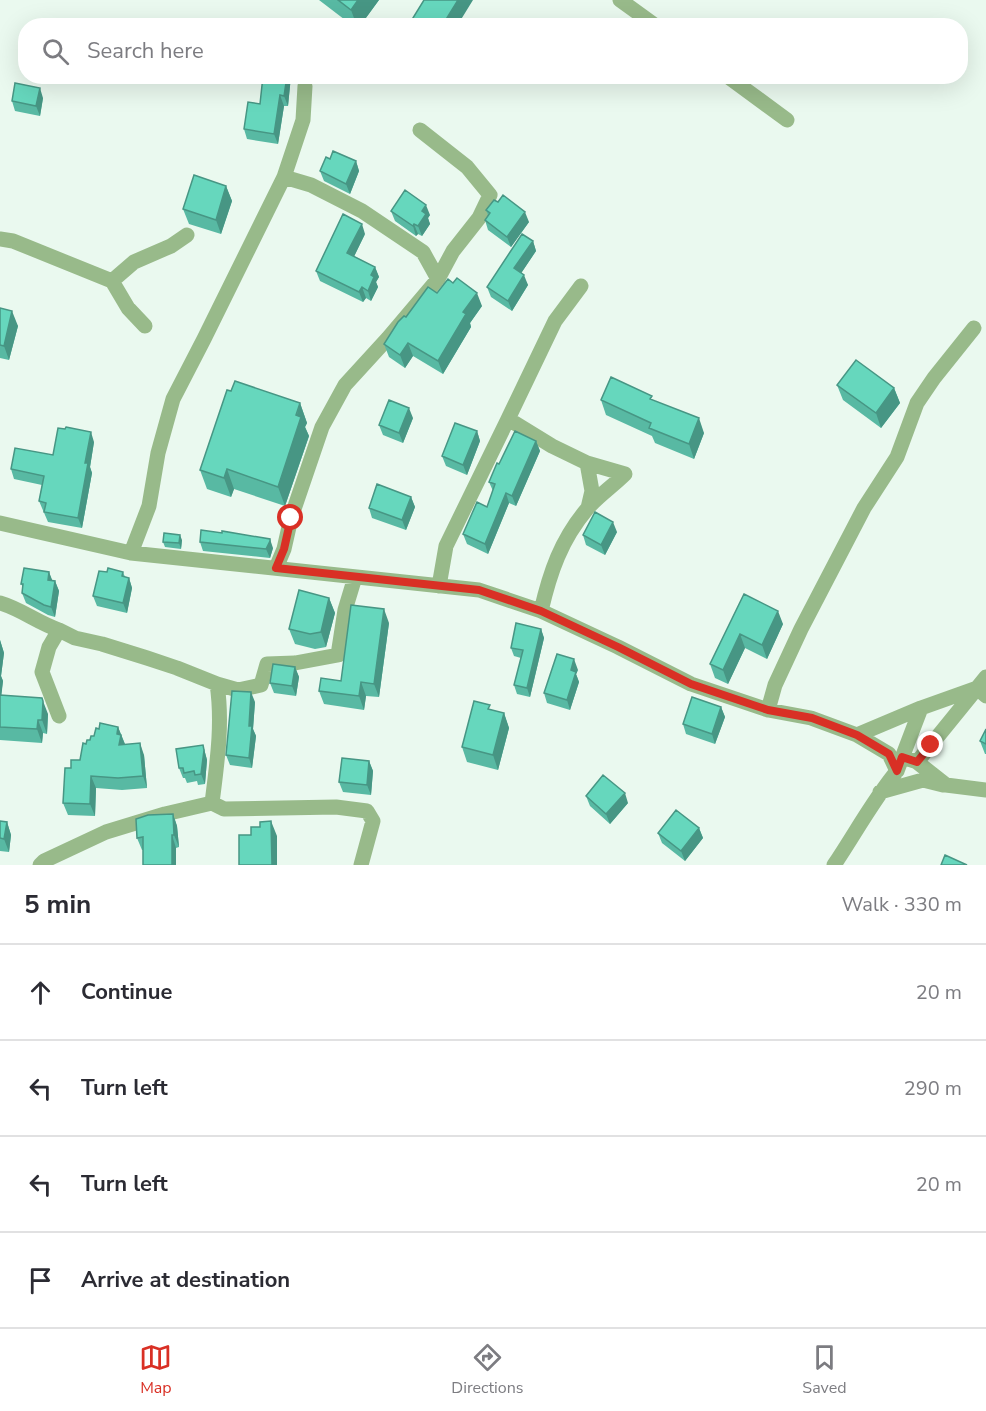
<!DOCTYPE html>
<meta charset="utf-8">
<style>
:root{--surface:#fff;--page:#f7f7f7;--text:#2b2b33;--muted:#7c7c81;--line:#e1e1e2;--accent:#d93025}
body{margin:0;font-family:"Nunito Sans",sans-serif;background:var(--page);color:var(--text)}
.stop{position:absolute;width:18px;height:18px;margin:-14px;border:4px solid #d93025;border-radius:50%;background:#fff}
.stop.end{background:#d93025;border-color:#fff;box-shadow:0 2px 6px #0008}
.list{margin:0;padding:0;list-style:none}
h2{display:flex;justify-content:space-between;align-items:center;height:78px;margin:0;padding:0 24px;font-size:26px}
h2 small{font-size:20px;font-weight:400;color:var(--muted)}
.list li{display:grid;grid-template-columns:39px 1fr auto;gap:18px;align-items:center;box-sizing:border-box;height:96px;padding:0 24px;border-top:2px solid var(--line)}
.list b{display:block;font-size:22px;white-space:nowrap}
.list em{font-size:20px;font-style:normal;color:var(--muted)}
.icon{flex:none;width:33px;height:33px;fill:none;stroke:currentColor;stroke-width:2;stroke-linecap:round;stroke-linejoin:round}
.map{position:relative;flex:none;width:986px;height:865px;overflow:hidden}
.search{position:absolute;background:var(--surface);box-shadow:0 6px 24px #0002;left:18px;right:18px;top:18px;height:66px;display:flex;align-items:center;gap:15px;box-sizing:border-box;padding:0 21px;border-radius:24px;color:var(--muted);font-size:22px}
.sheet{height:462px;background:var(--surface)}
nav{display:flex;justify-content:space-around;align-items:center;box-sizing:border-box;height:84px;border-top:2px solid var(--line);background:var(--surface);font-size:16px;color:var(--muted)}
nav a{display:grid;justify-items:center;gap:3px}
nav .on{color:var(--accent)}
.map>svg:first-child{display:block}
</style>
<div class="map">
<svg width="986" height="865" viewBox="0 0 986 865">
<rect width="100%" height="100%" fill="#eaf9ef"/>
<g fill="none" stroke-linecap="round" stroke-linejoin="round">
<!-- minor -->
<path stroke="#98ba8a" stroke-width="15" d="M620,0L656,26
M727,76L787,120
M284,177L311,185L362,211L423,252L438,279
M0,239L13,241L112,281L128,308L145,326
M112,281L134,262L171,246L187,235
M587,463L592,491L588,508
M0,523L131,553L479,590L541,611L618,647L691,684L768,710L811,718L857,735L889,754L897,771C873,800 855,834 834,865
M131,553L149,506L158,453L173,399L204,339L284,177L303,120L305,86
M276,568L284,549L291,518L322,427L345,385L388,338L438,279L453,251L479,218L490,195L467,167L420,130
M439,586L446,546L508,419
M0,603C21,609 38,623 59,630L49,647L42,672L59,716
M541,611C550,572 561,540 587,509C598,496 613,486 625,474L587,463L552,446L508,419L555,321L581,286
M59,630L75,638L102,644L147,658L177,668L217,684L238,690L261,685L267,664L295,663L338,655L345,610L355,577
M768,710L775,685L801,629L864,508L897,457L917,403L934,378L974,328
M857,735L921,708
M902,757L917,762L986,677
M917,762L946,785L986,790
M897,771L921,708L977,688L986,696
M880,792L923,780L943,785
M212,803L224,809L336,807L367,811L373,821L361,865
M40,865L44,861L106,832L165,814L212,803C217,763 223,724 217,684"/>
</g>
<!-- wall -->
<path fill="#58b9a3" d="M319,0H379L360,26H353Z
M263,76H291L288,106H284L278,144L247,139L244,129L260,104Z
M414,76H425L422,82Z
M43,98L40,116L15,111L12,101Z
M330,159L356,161L359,171L350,194L324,181L320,171Z
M226,186L232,201L221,234L189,224L183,209Z
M486,210L529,222L511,247L488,230L485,220L488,215Z
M391,211L430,215L428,218L430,224L422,236L418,234L416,236L395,221Z
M365,234L354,256L375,267L379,277L376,282L378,287L371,301L366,298L363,302L320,281L316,271Z
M533,241L536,251L521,273L528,285L512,311L491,297L487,287Z
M437,293L482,306L470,323L471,327L443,374L413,356L405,368L389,357L384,344L406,317Z
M0,308L18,326L9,360L0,358Z
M837,385L894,388L900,403L881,428L843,400Z
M231,391L300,403L307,423L305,427L309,436L285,506L234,489L231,497L207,489L200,470Z
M601,400H653L704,433L694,459L655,443L652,436L606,415Z
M413,418L403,443L383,435L379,425Z
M477,431L480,441L467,475L446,466L442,456Z
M536,441L540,451L516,506L509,503L488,554L467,544L463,534L487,507L493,491L489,482L499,464Z
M94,442L90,467L92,473L82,528L48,522L39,501L42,485L14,479L11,469Z
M411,497L415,507L406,530L372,518L369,508Z
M617,532L605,555L586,545L583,535Z
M182,540L181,549L165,547L163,542Z
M200,542L273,548L270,558L203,551Z
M49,572L52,581H55L59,591L55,617L48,615L26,603L22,593L23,587L21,584Z
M107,572H123L125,577L129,578L132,588L127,613L97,606L93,596Z
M744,594L783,624L767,659L745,648L728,684L715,678L710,664Z
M329,598L335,613L326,647L315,649L295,644L289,629Z
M389,623L379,697L366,696L364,710L324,704L319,691L341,681Z
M541,629L544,638L530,697L517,694L514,685L521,658L514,656L511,648Z
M0,640L4,653L1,676L3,681L1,695L48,714L47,734L43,733L42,743L0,740Z
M295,667L299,677L296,696L274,693L270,683Z
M578,670L576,674L579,682L570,710L547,703L544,693Z
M255,702L253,729L256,736L252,768L230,765L226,755Z
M721,707L725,717L715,744L686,734L683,724Z
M504,713L509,728L498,770L467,762L462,747Z
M118,727L125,744L144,755L147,788L122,790L96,788L95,816L68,815L63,803L71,768L80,760L86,744L94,736L99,729Z
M986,729V754H985L980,741Z
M203,745L207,760L205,784L198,785L197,781L187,783L185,778H183L179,768Z
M369,761L373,771L371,795L343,792L339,782Z
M586,796L628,803L610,824L590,806Z
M173,814L177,826L179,847L176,848V865H143V850H142L137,838Z
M0,821L7,822L11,835L9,852L0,851Z
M699,828L703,838L685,861L662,843L658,833Z"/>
<!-- shaded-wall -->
<path fill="#479684" d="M358,0H379L360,26H357L351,10Z
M458,0H473L457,26H442Z
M287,76H291L288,106L284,96Z
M420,76H425L422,82Z
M40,88L43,98L40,116L36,106Z
M280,95L284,106L278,144L274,134Z
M356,161L359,171L350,194L346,184Z
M226,186L232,201L221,234L216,220Z
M426,205L430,215L428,218L430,224L422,236L418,226L422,211Z
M525,212L529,222L511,247L507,237Z
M362,224L365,234L351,263L347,253Z
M414,224L418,234L416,236L413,226Z
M533,241L536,251L518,278L514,268Z
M375,267L379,277L376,282L378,287L371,301L368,291L371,275Z
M524,275L528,285L512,311L508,301Z
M362,287L366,298L363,302L359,292Z
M477,293L482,306L470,323L471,327L443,374L438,361L463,312Z
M12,311L18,326L9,360L4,346Z
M408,343L413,356L405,368L400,355Z
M894,388L900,403L881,428L876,413Z
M300,403L307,423L305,427L309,436L285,506L278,487Z
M409,408L413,418L403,443L399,433Z
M699,418L704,433L694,459L689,444Z
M477,431L480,441L467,475L463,465Z
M91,432L94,442L90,467L92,473L82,528L78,518L85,463Z
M536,441L540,451L516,506L512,496Z
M227,469L234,489L231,497L224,478Z
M506,493L509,503L488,554L485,544Z
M411,497L415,507L406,530L402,520Z
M613,522L617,532L605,555L601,545Z
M180,535L182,540L181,549L179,543Z
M270,539L273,548L270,558L266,549Z
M49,572L53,582L48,580Z
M129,578L132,588L127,613L123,603Z
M55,581L59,591L55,617L51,607Z
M329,598L335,613L326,647L321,632Z
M384,609L389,623L379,697L374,684Z
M778,611L783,624L767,659L762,645Z
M541,629L544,638L530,697L527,688Z
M740,634L745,648L728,684L723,670Z
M0,640L4,653L1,676L3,681L0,708Z
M574,659L578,670L576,674L579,682L570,710L567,700L571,670Z
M295,667L299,677L296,696L292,686Z
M361,682L366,696L364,710L359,696Z
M251,692L255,702L253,729L256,736L252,768L249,758V726Z
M43,701L48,714L47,734L42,720Z
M721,707L725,717L715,744L712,734Z
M504,713L509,728L498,770L493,755Z
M38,720L43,733L42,743L37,729Z
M118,727L126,747L124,757L117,734Z
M140,743L144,755L147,788L143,776Z
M203,745L207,760L205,784L201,774Z
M369,761L373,771L371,795L367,785Z
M91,776L96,788L95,816L90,804Z
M625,793L628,803L610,824L606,814Z
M173,814L177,826L179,847L174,835Z
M271,821L277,836V865H272Z
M7,822L11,835L9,852L4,839Z
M699,828L703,838L685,861L681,851Z
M172,835L176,848V865H172Z"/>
<!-- building -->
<path fill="#66d7bd" stroke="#479684" stroke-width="1.5" d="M338,0H358L351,10Z
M424,0H458L442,26H408Z
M263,76H287L284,96L280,95L274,134L244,129L248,102L260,104Z
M15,83L40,88L36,106L12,101Z
M333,151L356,161L346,184L320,171L326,157L330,159Z
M194,175L226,186L216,220L183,209Z
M405,190L426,205L422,211L426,214L418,226L414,224L413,226L391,211Z
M503,195L525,212L507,237L485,220L490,213L486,210L494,200L498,202Z
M343,214L362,224L347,253L375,267L371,275L374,277L368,291L362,287L359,292L316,271Z
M522,234L533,241L514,268L524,275L508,301L487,287Z
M457,278L477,293L463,312L466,314L438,361L408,343L400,355L384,344L398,322L404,316L406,317L428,287L437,293L448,279L453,283Z
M0,308L12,311L4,346L0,345Z
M856,360L894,388L876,413L837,385Z
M611,377L652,396L650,399L699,418L689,444L649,428L651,423L601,400Z
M235,381L300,403L296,415L301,417L278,487L227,469L224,478L200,470L227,390L231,391Z
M389,400L409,408L399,433L379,425Z
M455,423L477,431L463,465L442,456Z
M66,427L91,432L85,463H88L78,518L44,512L46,503L39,501L44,476L11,469L15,448L53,455L58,428L65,429Z
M515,431L536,441L512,496L506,493L485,544L463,534L477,502L487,507L495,484L489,482L497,463L499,464Z
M377,484L411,497L402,520L369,508Z
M595,512L613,522L601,545L583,535Z
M201,530L222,533V531L270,539V541L266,549L200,542Z
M164,533L180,535L179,543L163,542Z
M24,568L49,572L48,580L55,581L51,607L44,605L22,593L23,584H21Z
M108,568L123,572L122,576L129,578L123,603L93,596L99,571L107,572Z
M299,590L329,598L321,632L310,634L289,629Z
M744,594L778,611L762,645L740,634L723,670L710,664Z
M351,605L384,609L374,684L361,682L359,696L319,691L321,678L341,681Z
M516,623L541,629L527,688L514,685L523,650L511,648Z
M557,654L574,659L571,670L576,672L567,700L544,693Z
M273,664L295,667L292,686L270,683Z
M232,691L251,692L249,726H252L249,758L226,755Z
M0,695L42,698L43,701L42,720H38L37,729L0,727Z
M692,697L721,707L712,734L683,724Z
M474,701L490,705L488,709L504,713L493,755L462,747Z
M100,723L118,727L117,734L121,735L119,745L140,743L143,776L118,778L91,776L90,804L63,803L65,768H71V760H80L83,743L86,744L87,740H90L91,736H94L96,728L99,729Z
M986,729V744L980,741Z
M203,745L204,750L201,774L195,775L194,771L184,773L183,768H179L176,749Z
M342,758L369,761L367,785L339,782Z
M603,775L625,793L606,814L586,796Z
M676,810L699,828L681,851L658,833Z
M173,814L174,835H172V865H143V837L137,838L136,819L148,815Z
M0,821L7,822L4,839L0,838Z
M271,821L272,865H239V835H251V827H260V822Z
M945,855L967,865H941Z"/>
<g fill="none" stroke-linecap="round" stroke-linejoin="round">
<!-- route -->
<path stroke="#d93025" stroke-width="8" d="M291,518L284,549L276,568L479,590L541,611L618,647L691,684L768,710L812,718L857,735L889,754L897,771L902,757L917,762L931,745"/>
</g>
</svg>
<div class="stop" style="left:291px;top:518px"></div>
<div class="stop end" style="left:931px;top:745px"></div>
<div class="search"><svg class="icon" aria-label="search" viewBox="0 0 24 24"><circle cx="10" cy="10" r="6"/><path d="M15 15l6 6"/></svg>Search here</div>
</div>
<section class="sheet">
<h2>5 min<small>Walk · 330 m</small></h2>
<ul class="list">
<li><svg class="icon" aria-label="ahead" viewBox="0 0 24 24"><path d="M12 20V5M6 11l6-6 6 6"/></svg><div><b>Continue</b></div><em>20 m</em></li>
<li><svg class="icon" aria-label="left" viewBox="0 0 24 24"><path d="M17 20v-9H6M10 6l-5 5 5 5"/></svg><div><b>Turn left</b></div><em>290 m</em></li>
<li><svg class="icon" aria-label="left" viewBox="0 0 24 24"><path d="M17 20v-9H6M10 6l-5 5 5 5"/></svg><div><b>Turn left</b></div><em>20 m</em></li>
<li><svg class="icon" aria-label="arrive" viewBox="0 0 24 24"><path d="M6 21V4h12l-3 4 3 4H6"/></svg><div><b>Arrive at destination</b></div></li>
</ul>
</section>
<nav>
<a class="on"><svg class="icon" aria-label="map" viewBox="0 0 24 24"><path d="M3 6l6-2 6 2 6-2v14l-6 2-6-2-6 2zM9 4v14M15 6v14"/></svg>Map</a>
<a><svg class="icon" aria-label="directions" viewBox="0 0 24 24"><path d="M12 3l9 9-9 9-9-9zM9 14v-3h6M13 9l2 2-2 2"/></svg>Directions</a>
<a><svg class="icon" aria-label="saved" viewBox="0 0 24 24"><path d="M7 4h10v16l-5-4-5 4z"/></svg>Saved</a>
</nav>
